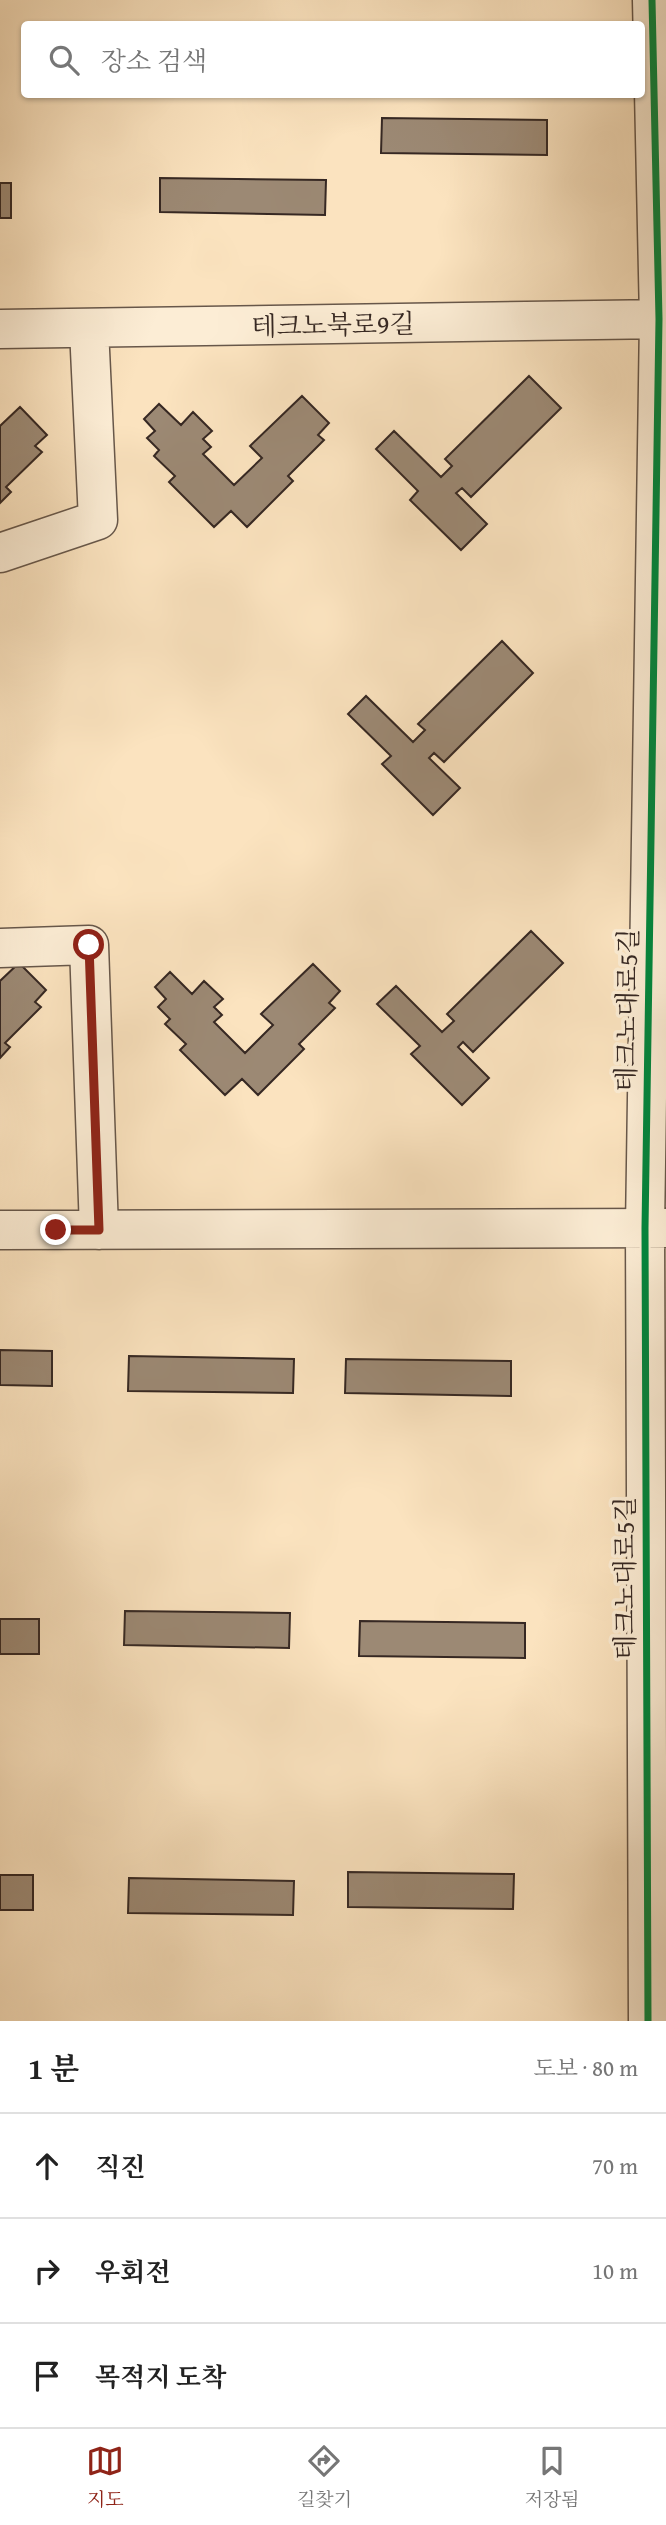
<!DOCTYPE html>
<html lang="ko">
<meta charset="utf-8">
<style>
:root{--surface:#fff;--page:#f6f6f6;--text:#222;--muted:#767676;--line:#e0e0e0;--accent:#8f2418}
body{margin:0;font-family:"Gentium Book Plus","Noto Serif KR",serif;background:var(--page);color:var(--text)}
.stop{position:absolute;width:21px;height:21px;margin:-16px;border:5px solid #8f2418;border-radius:50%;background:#fff}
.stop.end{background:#8f2418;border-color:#fff;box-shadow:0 2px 7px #0008}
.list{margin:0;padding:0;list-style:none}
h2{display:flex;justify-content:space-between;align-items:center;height:91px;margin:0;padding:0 28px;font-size:30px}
h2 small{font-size:23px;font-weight:400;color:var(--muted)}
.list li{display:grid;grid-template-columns:46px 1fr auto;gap:21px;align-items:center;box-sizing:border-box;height:105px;padding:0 28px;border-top:2px solid var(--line)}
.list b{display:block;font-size:26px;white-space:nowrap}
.list em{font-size:23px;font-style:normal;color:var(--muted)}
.icon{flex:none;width:38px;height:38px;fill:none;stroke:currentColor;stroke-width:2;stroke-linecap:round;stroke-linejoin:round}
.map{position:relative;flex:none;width:666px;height:2021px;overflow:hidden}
.search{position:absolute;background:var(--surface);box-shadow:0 2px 5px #0004;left:21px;right:21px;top:21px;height:77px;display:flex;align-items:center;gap:18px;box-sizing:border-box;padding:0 24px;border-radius:7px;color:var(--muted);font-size:26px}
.sheet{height:406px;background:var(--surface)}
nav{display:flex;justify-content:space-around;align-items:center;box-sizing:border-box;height:98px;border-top:2px solid var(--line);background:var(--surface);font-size:19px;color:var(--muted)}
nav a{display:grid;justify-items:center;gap:4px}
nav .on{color:var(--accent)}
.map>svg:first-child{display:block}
</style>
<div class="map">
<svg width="666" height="2021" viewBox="0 0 666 2021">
<rect width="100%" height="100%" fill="#fbe3bf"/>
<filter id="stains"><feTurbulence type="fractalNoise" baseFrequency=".00286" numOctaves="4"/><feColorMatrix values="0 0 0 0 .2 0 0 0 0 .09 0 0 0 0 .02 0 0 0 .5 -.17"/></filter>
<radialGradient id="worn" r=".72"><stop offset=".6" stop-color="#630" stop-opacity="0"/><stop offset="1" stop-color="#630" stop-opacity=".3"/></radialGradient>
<!-- building -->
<path fill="#9c8974" stroke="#362823" stroke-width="2" d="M382,118L547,120V155L381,153Z
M160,178L326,180L325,215L160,212Z
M0,183H11V218H0Z
M529,376L561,408L471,497L462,488L456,493L487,524L461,550L410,500L418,491L376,449L394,431L441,477L452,466L445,459Z
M302,396L329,423L318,435L324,440L288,476L293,481L247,527L231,511L214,527L169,482L175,476L154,456L159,450L147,438L155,431L144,419L159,404L181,425L193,412L212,431L203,439L211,447L203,454L234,485L262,458L250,446Z
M20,407L47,435L35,446L42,452L6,487L11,492L0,503V426Z
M502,641L533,673L444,762L434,753L429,758L460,788L433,815L382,764L391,756L348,714L366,696L413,742L425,730L418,724Z
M531,931L563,963L473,1052L463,1042L458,1047L489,1078L462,1105L411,1054L420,1046L377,1004L396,986L442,1032L454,1021L447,1014Z
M19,963L46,990L35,1002L41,1007L5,1043L10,1047L0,1058V981Z
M313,964L340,991L329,1003L335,1008L299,1044L304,1049L258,1095L242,1079L225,1095L180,1050L186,1044L165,1024L170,1019L158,1007L166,999L155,987L170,972L192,994L204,981L223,999L214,1007L222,1015L214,1022L245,1053L273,1025L261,1014Z
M0,1350L52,1351V1386L0,1385Z
M129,1356L294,1359L293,1393L128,1391Z
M346,1359L511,1361V1396L345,1393Z
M125,1611L290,1613L289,1648L124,1645Z
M0,1619H39V1654H0Z
M360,1621L525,1623V1658L359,1656Z
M348,1872L514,1874L513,1909L348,1907Z
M0,1875H33V1910H0Z
M129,1878L294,1881L293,1915L128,1913Z"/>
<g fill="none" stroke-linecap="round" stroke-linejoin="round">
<!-- minor casing -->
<g stroke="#67574a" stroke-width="41">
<path id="minor" d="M0,329L666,319
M0,553L98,520L89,329
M0,948L89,945L99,1230
M0,1230L666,1228
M648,2021L645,1228L659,319L652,0"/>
</g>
<!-- minor -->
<use href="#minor" stroke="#fcedd5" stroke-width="38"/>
<!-- cycleway casing -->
<g stroke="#fcedd5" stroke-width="11">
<path id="cycleway" d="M648,2021L645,1228L659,319L652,0"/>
</g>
<!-- cycleway -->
<use href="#cycleway" stroke="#00873e" stroke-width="7"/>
</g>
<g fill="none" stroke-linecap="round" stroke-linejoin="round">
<!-- route -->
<path stroke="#8f2418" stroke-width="9" d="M56,1230H99L89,945"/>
</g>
<g text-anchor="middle" stroke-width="7" stroke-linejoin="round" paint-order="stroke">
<!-- street labels -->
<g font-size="26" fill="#362823" stroke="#fcedd5">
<text transform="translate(333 325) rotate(-1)" y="9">테크노북로9길</text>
<text transform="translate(627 1010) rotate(-89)" y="9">테크노대로5길</text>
<text transform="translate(625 1578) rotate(-90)" y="9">테크노대로5길</text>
</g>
</g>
<rect width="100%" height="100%" filter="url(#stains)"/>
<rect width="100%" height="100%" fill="url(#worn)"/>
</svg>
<div class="stop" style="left:89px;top:945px"></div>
<div class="stop end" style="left:56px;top:1230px"></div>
<div class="search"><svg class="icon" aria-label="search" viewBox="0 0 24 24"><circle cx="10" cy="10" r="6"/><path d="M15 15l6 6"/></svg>장소 검색</div>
</div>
<section class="sheet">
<h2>1 분<small>도보 · 80 m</small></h2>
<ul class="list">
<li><svg class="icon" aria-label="ahead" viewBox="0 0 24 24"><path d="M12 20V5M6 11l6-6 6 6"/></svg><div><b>직진</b></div><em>70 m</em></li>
<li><svg class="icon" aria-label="right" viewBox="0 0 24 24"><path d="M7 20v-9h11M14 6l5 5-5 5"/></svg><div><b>우회전</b></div><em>10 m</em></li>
<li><svg class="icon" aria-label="arrive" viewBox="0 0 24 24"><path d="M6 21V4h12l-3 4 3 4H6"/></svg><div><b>목적지 도착</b></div></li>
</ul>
</section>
<nav>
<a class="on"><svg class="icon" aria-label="map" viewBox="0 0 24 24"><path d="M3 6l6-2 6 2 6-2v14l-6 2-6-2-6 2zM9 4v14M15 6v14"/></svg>지도</a>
<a><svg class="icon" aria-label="directions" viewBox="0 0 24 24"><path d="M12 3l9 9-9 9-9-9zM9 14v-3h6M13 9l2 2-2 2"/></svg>길찾기</a>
<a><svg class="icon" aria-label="saved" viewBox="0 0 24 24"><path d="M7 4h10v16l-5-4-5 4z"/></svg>저장됨</a>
</nav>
